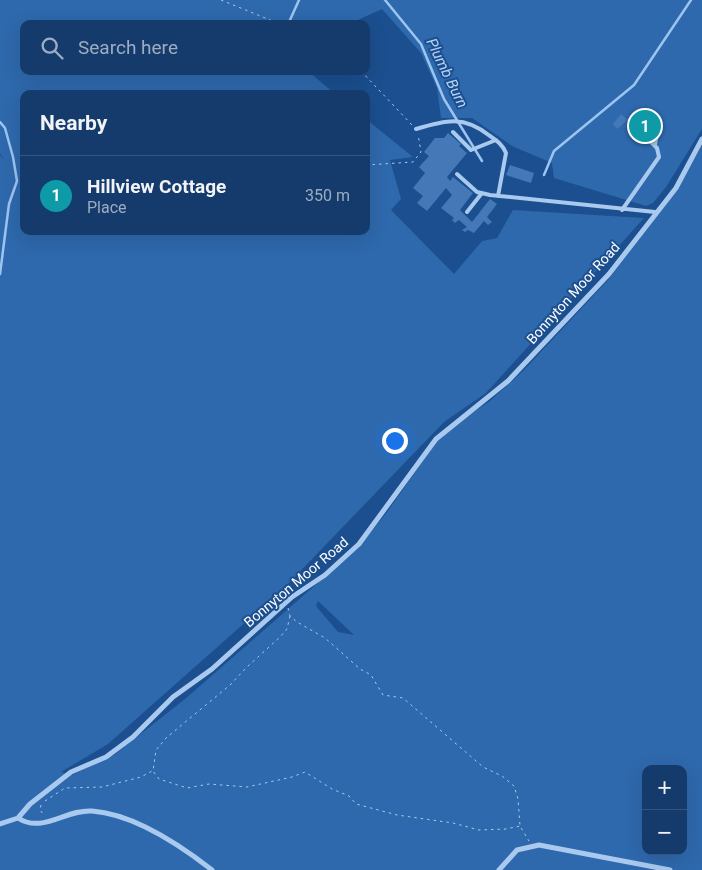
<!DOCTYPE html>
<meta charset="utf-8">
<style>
:root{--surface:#143b6b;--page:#1d4271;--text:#f1f3f6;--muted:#9dadc1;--line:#33557e;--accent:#ea580c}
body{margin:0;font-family:Roboto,sans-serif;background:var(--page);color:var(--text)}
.controls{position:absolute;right:15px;bottom:15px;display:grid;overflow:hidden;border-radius:10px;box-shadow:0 5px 20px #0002}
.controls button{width:45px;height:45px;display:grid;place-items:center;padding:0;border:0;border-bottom:1px solid var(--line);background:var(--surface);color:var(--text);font:25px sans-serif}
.you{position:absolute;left:394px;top:440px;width:18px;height:18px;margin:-12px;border:4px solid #fff;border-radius:50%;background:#1a73e8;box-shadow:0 0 0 8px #1a73e833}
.badge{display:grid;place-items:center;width:32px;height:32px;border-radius:50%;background:var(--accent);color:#fff;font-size:16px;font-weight:700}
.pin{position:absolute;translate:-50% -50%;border:2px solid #fff;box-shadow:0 1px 5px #0006}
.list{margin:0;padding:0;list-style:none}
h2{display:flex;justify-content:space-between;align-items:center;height:65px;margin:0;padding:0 20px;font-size:21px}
h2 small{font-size:16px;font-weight:400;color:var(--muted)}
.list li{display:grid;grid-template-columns:32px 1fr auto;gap:15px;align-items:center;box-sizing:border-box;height:80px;padding:0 20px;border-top:1px solid var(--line)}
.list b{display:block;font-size:19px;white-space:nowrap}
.list p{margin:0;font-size:16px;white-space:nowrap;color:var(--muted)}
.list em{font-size:16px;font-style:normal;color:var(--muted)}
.icon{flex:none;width:28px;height:28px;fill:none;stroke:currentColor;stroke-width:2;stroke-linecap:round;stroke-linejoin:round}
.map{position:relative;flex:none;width:702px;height:870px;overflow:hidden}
.search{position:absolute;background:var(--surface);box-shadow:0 5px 20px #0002;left:20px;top:20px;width:350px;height:55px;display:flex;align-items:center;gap:12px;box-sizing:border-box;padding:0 18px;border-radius:10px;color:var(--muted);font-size:19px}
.panel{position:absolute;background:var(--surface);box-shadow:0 5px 20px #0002;left:20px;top:90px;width:350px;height:145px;border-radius:10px}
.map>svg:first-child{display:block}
</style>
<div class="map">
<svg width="702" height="870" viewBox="0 0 702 870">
<rect width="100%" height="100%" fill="#1b4f8f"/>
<!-- green -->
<path fill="#2e69ad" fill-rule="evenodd" d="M0,0H702V129L666,187L653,203L646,206L554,178L552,163L512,146L472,118H441L437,88L421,53L382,9L349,24H24V71H308L335,94H24V231H366V119L413,157L390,160L401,199L391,210L454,274L482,241L497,238L513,210L644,218L486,393L444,422L286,586L108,744L61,772L72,775L114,755L185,699L359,547L387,512L438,440L454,425L490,401L523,371L608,280L678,189L702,144V870H0V155L5,162L0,153ZM318,601L354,635L338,632L316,606ZM646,769H683V851H646Z"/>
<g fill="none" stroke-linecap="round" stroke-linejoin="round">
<!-- stream -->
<path stroke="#9cc4f0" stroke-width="2.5" d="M385,0L421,44L444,99L482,161
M290,20L299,0
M0,122L5,128L13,157L17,181L9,204L0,274
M544,175L554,151L634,85L691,0"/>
</g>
<!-- building -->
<path fill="#4478b7" d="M642,113L656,123L647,135H641L637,131L639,128L634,123Z
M621,114L628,120L617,129L613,124Z
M448,133L461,144L459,146L467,153L447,177L450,181L453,177L473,193L460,210L472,222L490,199L497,204L487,217L492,222L488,225L484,221L474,233L468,230L465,232L462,230L467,227L459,220L455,223L452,220L454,218L441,208L452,195L446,188L427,211L417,203L423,196L413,188L425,173L419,167L429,156L424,152L435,138H444Z
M510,165L534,173L531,183L506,175Z"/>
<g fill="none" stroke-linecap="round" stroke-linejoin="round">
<!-- path -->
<path stroke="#a9c9ee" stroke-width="1" stroke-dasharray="2.5 4" stroke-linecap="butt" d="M221,0L280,24
M361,71L412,125
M366,165L413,162L421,152L418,134
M288,608L290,616L297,622L325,638L360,669L371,675L383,695L403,698L483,767L502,776L514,786L518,799L520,826L529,841
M290,616L287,629L280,637L247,667L230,685L166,738L156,750L153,771L159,779L187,788L209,784L247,787L292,777L305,772L332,789L349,796L356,804L397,815L453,823L479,830L506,829L520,826
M45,801L65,788L102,787L141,777L152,771
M41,805L40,810L44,815"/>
<!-- service -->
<path stroke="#a9c9ee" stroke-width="4" d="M646,113L656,119L659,125L655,144
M416,129C446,120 464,115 490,136C497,141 503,145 506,153L498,196
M453,132L471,150L496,140
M457,174L477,192L490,195L655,212
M622,210L659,157L657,148L650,141
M467,212L482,193"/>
<!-- minor -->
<path stroke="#a9c9ee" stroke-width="5" d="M18,818L30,804L71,772L106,757L133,737L173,697L212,669L292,597L325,575L359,544L436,439L508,381L609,274L676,188L702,139
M18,818C42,834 66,809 92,811C133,814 180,845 212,870
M0,824L18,818
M499,870L517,850L539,845L670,870"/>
</g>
<g text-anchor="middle" stroke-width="4" stroke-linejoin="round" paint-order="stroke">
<!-- street labels -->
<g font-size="14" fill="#fff" stroke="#1b4f8f">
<text transform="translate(573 293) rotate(-48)" y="5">Bonnyton Moor Road</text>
<text transform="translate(296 582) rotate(-40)" y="5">Bonnyton Moor Road</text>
</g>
<!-- water labels -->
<g font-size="15" font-style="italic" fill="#b5d3f5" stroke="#1b4f8f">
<text transform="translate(447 73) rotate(64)" y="5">Plumb Burn</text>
</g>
</g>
</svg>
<div class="controls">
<button>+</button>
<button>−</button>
</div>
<div class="you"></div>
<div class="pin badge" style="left:645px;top:126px;background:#0f9aa8">1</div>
<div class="search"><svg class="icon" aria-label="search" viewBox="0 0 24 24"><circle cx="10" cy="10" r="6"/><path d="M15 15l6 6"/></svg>Search here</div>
<section class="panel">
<h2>Nearby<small></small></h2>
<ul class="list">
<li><span class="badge" style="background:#0f9aa8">1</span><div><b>Hillview Cottage</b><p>Place</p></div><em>350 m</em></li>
</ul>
</section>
</div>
